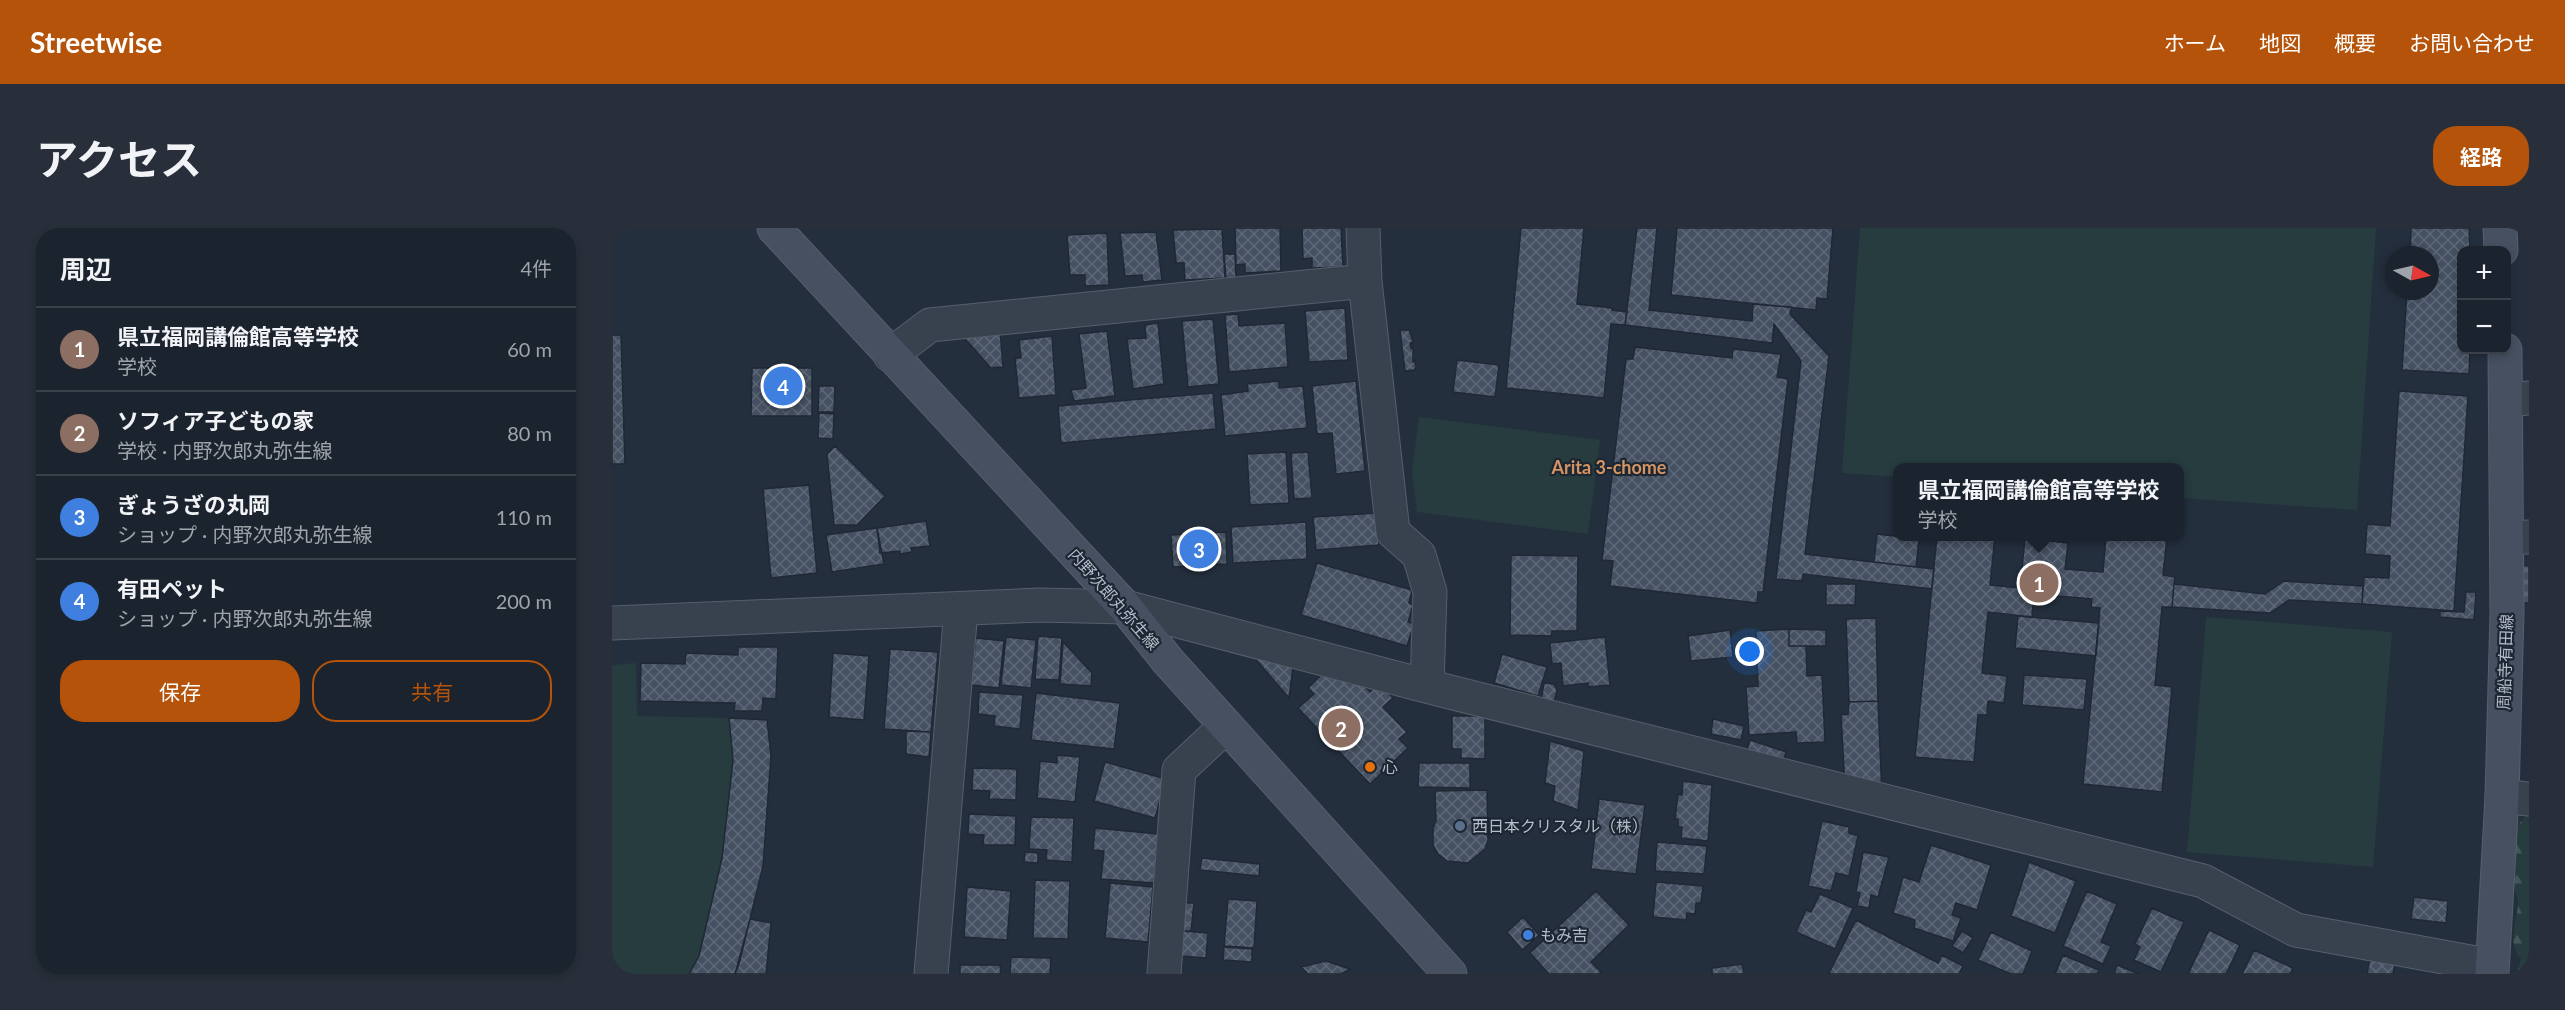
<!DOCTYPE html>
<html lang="ja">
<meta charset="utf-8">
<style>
:root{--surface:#1b232e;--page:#282f3a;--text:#f1f3f6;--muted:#a0a4aa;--line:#39404a;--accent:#b45309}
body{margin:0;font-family:Lato,"Noto Sans JP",sans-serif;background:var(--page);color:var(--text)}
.controls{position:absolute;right:18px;top:18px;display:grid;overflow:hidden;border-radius:12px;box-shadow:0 3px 9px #0003}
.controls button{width:54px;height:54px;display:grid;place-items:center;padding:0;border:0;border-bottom:2px solid var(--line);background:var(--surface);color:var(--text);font:30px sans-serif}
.compass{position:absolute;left:1773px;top:18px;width:54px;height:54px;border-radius:50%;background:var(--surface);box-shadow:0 3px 9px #0003;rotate:98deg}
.you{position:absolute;left:1138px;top:424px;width:21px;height:21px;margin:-15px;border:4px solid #fff;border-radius:50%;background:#1a73e8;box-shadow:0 0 0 9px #1a73e833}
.badge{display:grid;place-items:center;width:39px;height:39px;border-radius:50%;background:var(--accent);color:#fff;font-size:20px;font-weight:700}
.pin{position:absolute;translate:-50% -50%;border:3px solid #fff;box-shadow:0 2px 6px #0006}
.popup{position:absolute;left:1281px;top:235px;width:291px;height:78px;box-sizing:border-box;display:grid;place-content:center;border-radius:12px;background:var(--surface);filter:drop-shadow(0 2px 4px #0005);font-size:20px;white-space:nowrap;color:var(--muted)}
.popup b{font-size:22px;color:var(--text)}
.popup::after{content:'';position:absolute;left:50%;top:100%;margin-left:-12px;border:12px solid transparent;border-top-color:var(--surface)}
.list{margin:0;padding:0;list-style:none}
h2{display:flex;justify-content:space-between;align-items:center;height:78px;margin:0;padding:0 24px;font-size:26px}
h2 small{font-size:20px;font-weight:400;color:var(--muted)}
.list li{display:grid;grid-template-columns:39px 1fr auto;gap:18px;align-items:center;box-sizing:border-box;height:84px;padding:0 24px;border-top:2px solid var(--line)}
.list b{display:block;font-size:22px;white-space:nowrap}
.list p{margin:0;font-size:20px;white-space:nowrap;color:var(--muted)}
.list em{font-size:20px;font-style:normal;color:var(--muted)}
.actions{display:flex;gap:12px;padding:18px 24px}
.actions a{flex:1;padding:14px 0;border:2px solid var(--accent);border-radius:24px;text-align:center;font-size:21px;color:var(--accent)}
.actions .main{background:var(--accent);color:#fff}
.map{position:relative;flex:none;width:1917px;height:746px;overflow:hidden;border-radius:24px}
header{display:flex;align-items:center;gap:36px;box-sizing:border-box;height:84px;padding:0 30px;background:var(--accent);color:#fff}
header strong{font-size:28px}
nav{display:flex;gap:33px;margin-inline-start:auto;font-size:21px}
.intro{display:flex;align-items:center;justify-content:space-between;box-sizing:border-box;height:144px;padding:0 36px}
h1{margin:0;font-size:42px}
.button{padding:15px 27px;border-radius:24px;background:var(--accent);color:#fff;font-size:21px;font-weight:700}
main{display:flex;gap:36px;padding:0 36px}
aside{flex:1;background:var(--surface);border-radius:24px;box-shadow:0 3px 9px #0003}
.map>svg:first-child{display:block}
</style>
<header>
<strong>Streetwise</strong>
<nav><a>ホーム</a><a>地図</a><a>概要</a><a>お問い合わせ</a></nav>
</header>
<div class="intro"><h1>アクセス</h1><a class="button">経路</a></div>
<main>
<aside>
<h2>周辺<small>4件</small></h2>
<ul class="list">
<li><span class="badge" style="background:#8d6e63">1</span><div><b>県立福岡講倫館高等学校</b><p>学校</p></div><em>60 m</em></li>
<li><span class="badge" style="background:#8d6e63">2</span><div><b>ソフィア子どもの家</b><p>学校 · 内野次郎丸弥生線</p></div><em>80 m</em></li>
<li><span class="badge" style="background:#3f7fe0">3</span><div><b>ぎょうざの丸岡</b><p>ショップ · 内野次郎丸弥生線</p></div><em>110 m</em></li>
<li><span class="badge" style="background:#3f7fe0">4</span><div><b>有田ペット</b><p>ショップ · 内野次郎丸弥生線</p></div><em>200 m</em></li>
</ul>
<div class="actions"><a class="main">保存</a><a>共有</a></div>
</aside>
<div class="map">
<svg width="1917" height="746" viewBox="0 0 1917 746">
<defs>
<pattern id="forest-firs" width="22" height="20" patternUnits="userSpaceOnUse" patternTransform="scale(1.5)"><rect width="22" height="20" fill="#263c3f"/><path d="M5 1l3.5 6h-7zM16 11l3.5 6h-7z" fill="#435659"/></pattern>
<pattern id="building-cross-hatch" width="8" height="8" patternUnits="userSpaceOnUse" patternTransform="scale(1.5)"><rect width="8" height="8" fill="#455162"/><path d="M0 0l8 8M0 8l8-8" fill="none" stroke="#5d6877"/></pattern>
</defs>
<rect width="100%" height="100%" fill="#242f3e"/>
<!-- green -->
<path fill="#263c3f" d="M1248,0H1764L1745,282L1568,270V240H1286V249L1230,245Z
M807,189L988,212L976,306L805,284L800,244Z
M1594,389L1780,404L1761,639L1575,624Z
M24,435L25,488L117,490L121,532L110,630L87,728L77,746H0V437Z"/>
<!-- forest -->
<path fill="url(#forest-firs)" d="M1917,586V746H1905L1909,731C1894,713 1906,694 1906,673C1905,665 1900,658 1899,651C1898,630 1898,597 1917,586Z"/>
<!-- building -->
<path fill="url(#building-cross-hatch)" stroke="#1f2835" stroke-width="1.5" d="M623,0H668L669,43L633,45V36L624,37Z
M690,0H729L731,39L700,40V30L691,31Z
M909,0H972L965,76L1000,80V82L1015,84L1013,97L999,96L992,170L894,160Z
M1025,0H1045L1037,82L1140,93L1141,76L1179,79L1178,86L1217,128L1193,326L1322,341L1320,361L1191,346L1190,353L1164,351L1189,133L1162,96L1160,115L1013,97Z
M1065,0H1221L1215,71L1205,70L1204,82L1059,67Z
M1799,0H1857L1858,22H1850V122H1858L1857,146L1790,142L1795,63H1818V27H1798Z
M610,1L613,50L573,52L572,35H564L561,2Z
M544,4L550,52L531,54L530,47L513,48L508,5Z
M495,5L497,57L473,58V47H458L455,7Z
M612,26H623L624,51H614Z
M733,80L736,132L697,134L693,83Z
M626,86L627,98L673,95L676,139L617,144L613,87Z
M601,91L607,156L576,159L570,93Z
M546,95L552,156L521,161L515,111L534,110L533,97Z
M388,101L391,139L379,140L347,104Z
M788,102H797L799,107L801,114L798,115L799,120L801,119V134L803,133L804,140L802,142L793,143Z
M495,103L503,168L462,173L459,162L474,160L467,106Z
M0,107H9L13,236H0Z
M440,108L444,167L407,170L403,130H409L407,112Z
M1023,119L1120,130L1121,121L1169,126L1165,149L1176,151L1151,364H1146L1145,375L998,358L1001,333L990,332L1014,131H1021Z
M845,132L887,137L883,169L841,164Z
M140,140H200V188H139Z
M667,153V160L691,158L695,200L613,208L609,167L636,163L635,156Z
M744,153L753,243L724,246L720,205L705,206L700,158Z
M207,158H223L222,184H206Z
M1787,163L1856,168L1842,383L1750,376L1752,349L1777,350L1778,328L1753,326L1755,296L1778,298Z
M601,165L604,201L449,215L446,178Z
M207,185L222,186L221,211L206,210Z
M223,218L273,268L245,297H222L215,226Z
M674,224L677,275L638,277L635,226Z
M696,224L700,270L682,271L679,225Z
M197,257L205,345L159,350L151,261Z
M765,285L767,317L704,322L701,289Z
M314,293L318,318L299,320L300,324L288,326V323L268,325L265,300Z
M694,294L695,331L621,335L619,299Z
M265,300L272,336L220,344L214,307Z
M614,304L615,336L561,339L559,307Z
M1265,306L1307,311L1304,339L1262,334Z
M1325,308H1383L1378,357L1408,360L1413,310L1456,315L1453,341L1491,344L1494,308L1555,309L1551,347L1563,349L1562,356L1560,379H1550L1543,457L1560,459L1550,564L1471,556L1488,380L1479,379L1480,371L1422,366L1420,389L1376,384L1370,445L1395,448L1392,475L1376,473L1375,487H1366L1362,534L1303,529Z
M899,327L966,328L965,403H940L939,408L898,407Z
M705,335L800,362L797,375L801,377L796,394L802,396L795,418L689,387Z
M1907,337L1917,338V375H1907Z
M1672,353L1751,358L1750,376L1677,372L1658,385L1560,379L1562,356L1653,366Z
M1214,356H1244L1243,377H1214Z
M1854,364H1864L1862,392L1828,389V383L1852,384Z
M1406,388L1487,395L1484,428L1403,420Z
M1264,390L1266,473L1237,474L1234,391Z
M1177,401V418H1194L1195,448L1210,447L1213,514L1185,515L1184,504L1137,507L1134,459L1146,458L1144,403Z
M1177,401L1214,402V418H1177Z
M1118,402L1121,429L1079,433L1076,408Z
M426,408L450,410L447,452L423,451Z
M394,409L424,412L419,460L389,457Z
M993,409L998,457L976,459V455L951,458L949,435L940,436L938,415Z
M364,410L392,413L387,460L359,457Z
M451,414L480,445L479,458L448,456Z
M126,419H166L164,471L151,470L150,483H122L123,475L28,473L29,435L73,436L74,425L126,427Z
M634,420L682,431L677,470Z
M278,421L326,424L319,504L272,501Z
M221,425L257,428L252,492L217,489Z
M890,426L935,439L926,468L882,455Z
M713,443L720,450L726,444L738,456L744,450L758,464L767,455L781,470L771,479L795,504L787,511L796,520L758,556L686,480L702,466L696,460Z
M1412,447L1475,451L1472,482L1410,477Z
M932,455L942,456L945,462L942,475L929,473Z
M367,464L411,467L408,501L382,498L383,488L366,486Z
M424,465L508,475L502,521L419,512Z
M1266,473L1270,567L1233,559L1229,487L1236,486L1237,474Z
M840,488H873V531L849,530V521H840Z
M117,490L155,492L159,528L151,638L127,736L123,746H77L87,728L110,630L121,532Z
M1101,491L1132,498L1129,512L1099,506Z
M294,503L319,504L317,529L294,526Z
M1138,512L1174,524L1169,541L1133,529Z
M938,513L972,523L966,582L941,573L943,558L933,555Z
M445,527L468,529L463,574L425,570L428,533L445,535Z
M493,534L554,551L543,590L482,573Z
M807,535H858V560L806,559Z
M361,540L405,541L404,572L377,571L378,563L360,562Z
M1071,553L1100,557L1096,613L1069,610L1070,599H1066V591H1063L1066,566L1070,567Z
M875,562L876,612L873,621L856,635L835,633L826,626L821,617V600L824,593L823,563Z
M987,571L1033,577L1024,646L979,641Z
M357,586L404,588L403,617H371L372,607L356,606Z
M419,589L462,590L460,634L434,632L435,622L417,621Z
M1210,593L1237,599V605L1246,608L1237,648L1224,645L1219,663L1196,658Z
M483,600L546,606L542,655L489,651L492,623L481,622Z
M1045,614L1095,618L1092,646L1043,643Z
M1319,617L1379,637L1365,682L1344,675L1340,687L1349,690L1341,713L1302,700L1303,692L1281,685L1291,649L1307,654Z
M413,624L426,625V635L412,634Z
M1251,624L1277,629L1266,669L1259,667L1257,680L1245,678L1248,665L1244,664Z
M590,630L648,636L647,648L588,642Z
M1417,634L1464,653L1443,705L1399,688Z
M423,652L458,653L456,711L421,710Z
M1044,654L1091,658L1089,675H1084L1083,686L1075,685L1074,692L1041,689Z
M498,655L541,659L536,714L493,710Z
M355,659L399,663L395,712L352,709Z
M984,663L1017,697L979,734L989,744L987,746H937L918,725Z
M1475,663L1505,676L1489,714L1499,718L1491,736L1451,718Z
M1208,666L1241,680L1223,721L1184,704L1194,682L1199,684Z
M1802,669L1836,673L1834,695L1799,691Z
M616,671L645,673L642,720L612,718Z
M573,675H582L579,703H571Z
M1540,680L1572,694L1549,744L1522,732L1528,719L1523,716Z
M911,689L927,707L910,722L895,704Z
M138,691L159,695L154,746H123Z
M1244,692L1326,735L1330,727L1351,738L1347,746H1219L1217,745Z
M1597,702L1628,717L1614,746H1576Z
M571,703L596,705L594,730L569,728Z
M1350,703L1361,710L1351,725L1340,718Z
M1379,704L1420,723L1411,746H1399L1366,732Z
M612,719L640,721V734L611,732Z
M1642,722L1681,740L1678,746H1630Z
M1451,727L1487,742L1485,746H1443Z
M399,729L439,730L438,746H398Z
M1758,730L1783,734L1781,746H1755Z
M714,733L738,741L729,746H696L689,739Z
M1130,736L1132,746H1100V740Z
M348,737H388L389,746H348Z
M1505,737L1527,746H1502Z"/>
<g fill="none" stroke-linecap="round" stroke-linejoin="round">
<!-- minor casing -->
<g stroke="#565f6c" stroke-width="35">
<path id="minor" d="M751,0L753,53L781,304L807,327L818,364L815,458
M278,127L318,97L753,53
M1895,310L1917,309
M513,379L822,460L1591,653L1684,702L1880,738
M1890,568L1917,571
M319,746L349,381
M552,746L567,542L614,498"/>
</g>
<!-- tertiary casing -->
<g stroke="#565f6c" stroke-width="35">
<path id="tertiary" d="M1895,172L1917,170
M0,395L429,377L513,379"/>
</g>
<!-- secondary casing -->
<g stroke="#565f6c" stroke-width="35">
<path id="secondary" d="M162,0L513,379L556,433L838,746
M1888,0L1889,22
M1880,746L1890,568L1895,385L1893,122"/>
</g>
<!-- minor -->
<use href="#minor" stroke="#38414e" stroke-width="33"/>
<!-- tertiary -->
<use href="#tertiary" stroke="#38414e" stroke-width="33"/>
<!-- secondary -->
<use href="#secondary" stroke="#465061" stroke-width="33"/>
</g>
<!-- markers -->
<circle fill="#e8710a" stroke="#1d2633" stroke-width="2" cx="758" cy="539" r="6"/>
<circle fill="#5c6f8a" stroke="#1d2633" stroke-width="2" cx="848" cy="598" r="6"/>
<circle fill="#3f7fe0" stroke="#1d2633" stroke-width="2" cx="916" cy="707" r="6"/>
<g text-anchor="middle" stroke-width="4.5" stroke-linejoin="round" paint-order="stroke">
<!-- street labels -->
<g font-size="16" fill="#b4bcc9" stroke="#1d2633">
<text transform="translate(502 371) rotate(49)" y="6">内野次郎丸弥生線</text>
<text transform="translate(1893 434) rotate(-88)" y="6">周船寺有田線</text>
</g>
<!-- poi labels -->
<g font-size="16" fill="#b4bcc9" stroke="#1d2633" text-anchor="start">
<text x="770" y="545">心</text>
<text x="860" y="604">西日本クリスタル（株）</text>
<text x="928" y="713">もみ吉</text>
</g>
<!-- neighbourhood labels -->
<g font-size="18" font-weight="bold" fill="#d59563" stroke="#1d2633">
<text x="997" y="246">Arita 3-chome</text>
</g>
</g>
</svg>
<div class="controls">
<button>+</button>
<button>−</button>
</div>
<svg class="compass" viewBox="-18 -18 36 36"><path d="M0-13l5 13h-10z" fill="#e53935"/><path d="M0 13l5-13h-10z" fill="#a0a4aa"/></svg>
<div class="you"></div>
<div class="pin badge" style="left:1427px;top:355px;background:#8d6e63">1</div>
<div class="popup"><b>県立福岡講倫館高等学校</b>学校</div>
<div class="pin badge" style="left:729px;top:500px;background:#8d6e63">2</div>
<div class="pin badge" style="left:587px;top:321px;background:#3f7fe0">3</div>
<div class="pin badge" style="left:171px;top:158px;background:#3f7fe0">4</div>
</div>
</main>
